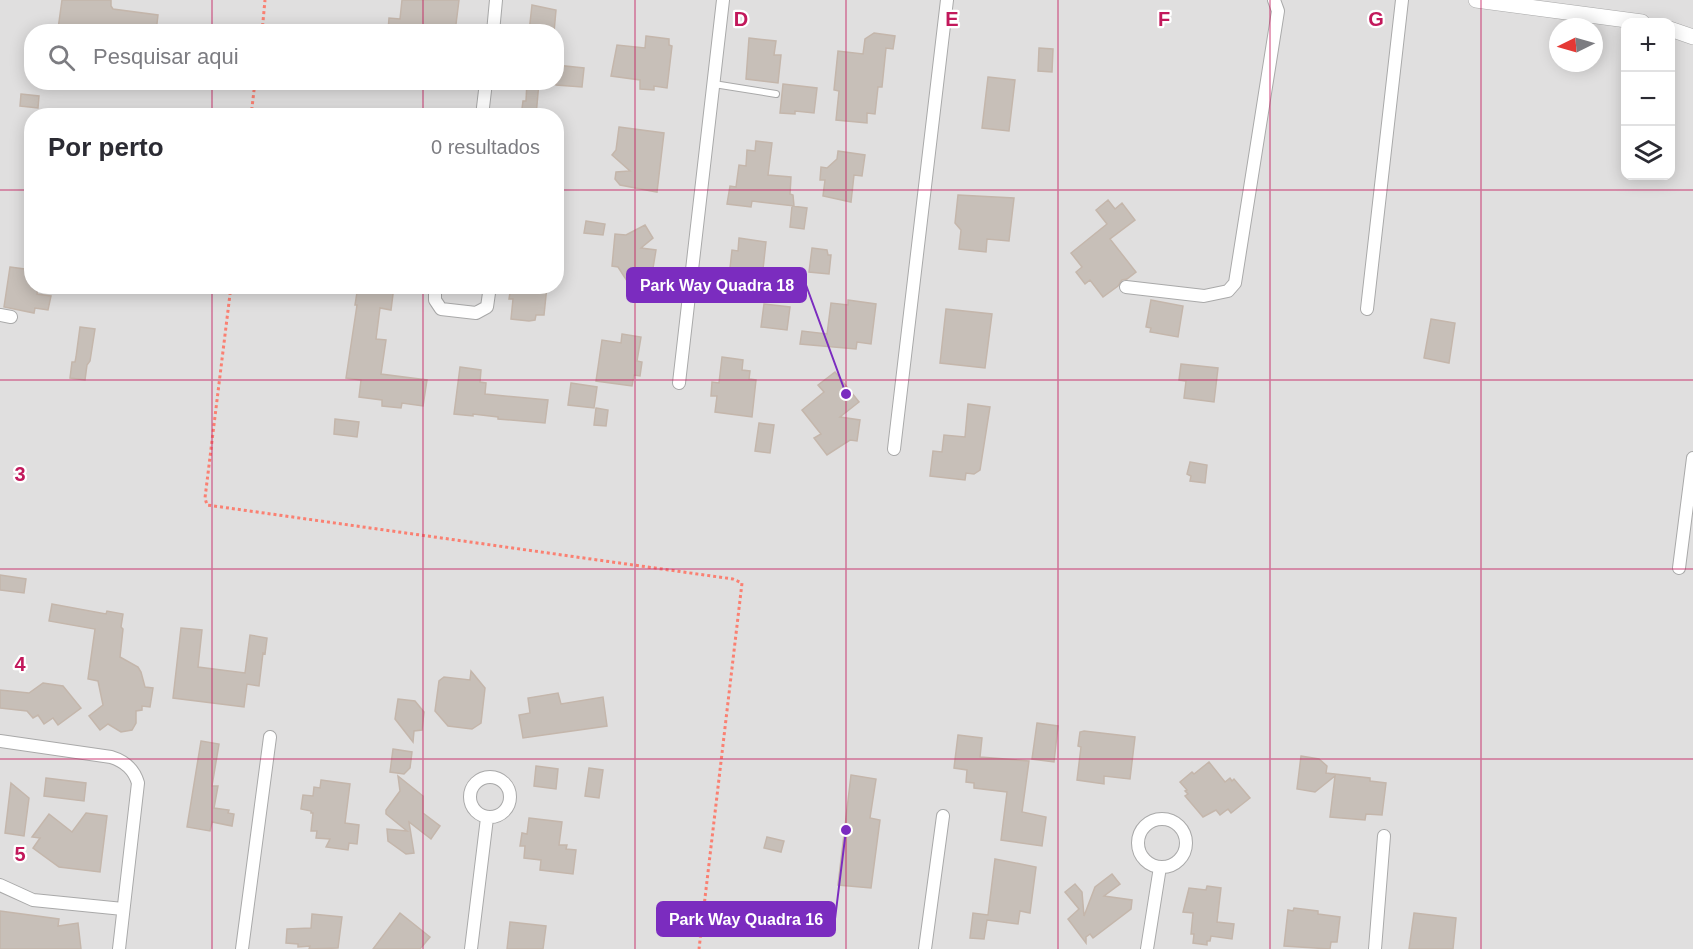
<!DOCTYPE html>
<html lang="pt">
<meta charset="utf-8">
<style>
:root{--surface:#fff;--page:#f7f7f7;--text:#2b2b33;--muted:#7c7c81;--line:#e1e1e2}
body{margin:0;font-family:Helvetica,sans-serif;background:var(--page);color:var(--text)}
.controls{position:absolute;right:18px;top:18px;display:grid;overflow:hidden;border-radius:12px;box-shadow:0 3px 15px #0003}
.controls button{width:54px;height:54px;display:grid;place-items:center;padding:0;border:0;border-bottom:2px solid var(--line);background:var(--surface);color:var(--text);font:30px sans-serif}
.compass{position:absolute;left:1549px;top:18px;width:54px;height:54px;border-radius:50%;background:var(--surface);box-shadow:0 3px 15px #0003;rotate:265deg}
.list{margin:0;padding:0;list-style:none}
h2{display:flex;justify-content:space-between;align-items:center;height:78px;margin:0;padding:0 24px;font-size:26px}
h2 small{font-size:20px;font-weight:400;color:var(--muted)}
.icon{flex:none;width:33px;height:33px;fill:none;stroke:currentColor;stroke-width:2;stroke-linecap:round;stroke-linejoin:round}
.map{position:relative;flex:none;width:1693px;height:949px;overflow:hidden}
.search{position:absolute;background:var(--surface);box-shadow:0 3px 15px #0003;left:24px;top:24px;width:540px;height:66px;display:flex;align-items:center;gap:15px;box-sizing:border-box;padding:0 21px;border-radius:24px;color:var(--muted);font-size:22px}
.panel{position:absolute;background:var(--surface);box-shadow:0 3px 15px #0003;left:24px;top:108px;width:540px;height:186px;border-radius:24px}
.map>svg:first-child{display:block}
</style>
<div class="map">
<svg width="1693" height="949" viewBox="0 0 1693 949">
<rect width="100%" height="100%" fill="#f2efe9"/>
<!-- residential -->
<path fill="#e0dfdf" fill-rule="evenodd" d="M0,0H1693V949H0ZM1626,22H1670V176H1626ZM1558,27H1594V63H1558ZM32,32H556V82H32ZM32,116H556V286H32Z"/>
<!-- building -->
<path fill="#c7bfb8" stroke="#c4b6ab" stroke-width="1.5" d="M62,0H111V6L113,9L158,15L156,32H82L58,29Z
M402,0H459L455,32H388L389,18L400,19Z
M532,5L556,10L554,32H529Z
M874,33L895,36L893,49L886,48L882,87H878L875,114L867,113V123L836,120L839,91L834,90L838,51L863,54L865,39Z
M646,36L669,39V45L672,46L667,88L654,86V90L640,89V80L611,76L617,45L645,48Z
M749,38L776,41L774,55H781L778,83L746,79Z
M1039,48L1053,49L1052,72L1038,71Z
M556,65L584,68L582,87L556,85Z
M988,77L1015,80L1009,131L982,128Z
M527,82H539L536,116H521L523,101H526Z
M783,84L817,88L814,113L795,111V114L780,113Z
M21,94L39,96L38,108L20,106Z
M619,127L664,133L657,192L620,185L615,179L616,172L630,171L612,155L616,150Z
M756,141L772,143L768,175L791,177L790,194L793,195L794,206L752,201L751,207L727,204L730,186L736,187L739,165L746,166L747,150L755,151Z
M838,151L865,155L862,176L854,175L851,202L823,196L825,180H820L821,167L827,168L837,159Z
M958,195L1014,198L1009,241L987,239L986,252L959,249L961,230L955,223Z
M1108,200L1115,209L1122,203L1135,220L1110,239L1136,272L1127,279L1122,280L1118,286L1103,297L1090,280L1085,284L1076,272L1082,267L1071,253L1107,224L1096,210Z
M792,206L807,208L804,229L790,227Z
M586,221L605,224L603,235L584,233Z
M645,225L653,238L641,248L656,250L653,268L629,284L618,267L612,266L615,234L626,235Z
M739,238L766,242L763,269L737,289L724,273L730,268L732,250L738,251Z
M812,248L827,250L828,255H831L829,274L809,272Z
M10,267L32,270V286H38L37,294L51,296L48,310L35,308L34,313L4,307Z
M358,286H394L391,310L380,308L376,339L386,340L381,374L427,380L423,406L402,403L401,408L382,406V400L359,397L361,380L346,378L357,305H355Z
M511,286H547L544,315H536L535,320L529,321L511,319L513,299H509Z
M848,300L876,304L871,344L857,342L856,349L800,344L802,331L827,334L831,303L848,305Z
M1151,300L1183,306L1178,337L1150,332L1151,328L1146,327Z
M764,304L790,307L787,330L761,327Z
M946,309L992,314L985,368L940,363Z
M1431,319L1455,323L1449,363L1424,358Z
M80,327L95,329L90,361L87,365L85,380L70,378L72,362H75L76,357Z
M622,334L641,337L637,361L642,362L640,376L634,375L632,386L596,381L602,340L621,343Z
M722,357L743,360L742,370L750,371L749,379L756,380L752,417L715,412L717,396H711L712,382L719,383Z
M1181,364L1218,368L1214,402L1184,398L1186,381L1179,380Z
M460,367L481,370L480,382L486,383L485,394L548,400L545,423L498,419V417L473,414V416L454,414Z
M835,372L859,402L840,417L860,420L857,441L850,440L827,455L814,438L821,434L802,410L824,392L818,385Z
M571,383L597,387L594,408L568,405Z
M968,404L990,407L980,470L974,474L966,473L965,480L930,476L933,451L942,452L944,435L965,437Z
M596,408L608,410L606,426L594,425Z
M335,419L359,422L357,437L334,434Z
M759,423L774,425L770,453L755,451Z
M1190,462L1207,465L1205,483L1190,481L1191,476L1187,474Z
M0,575L26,579L24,593L0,590Z
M52,604L106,614L107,611L123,614L121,627L123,629L120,657L138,667L141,672L145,687L153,688L150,707L142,706V710L136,711V723L132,730L121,732L108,724L100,730L89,716L103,705L98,681L88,679L95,629L49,621Z
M181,628L202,630L198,667L245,673L250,635L267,638L265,654L263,653L259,686L247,684L244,707L173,698Z
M471,671L485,688L481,723L472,729L448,726L435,711L439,681L444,677L470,680Z
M43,683L63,686L81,708L58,725L53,718L44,724L38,715L33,718L27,711L0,708V690L29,693Z
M558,693L561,704L603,697L607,726L523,738L519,715L530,713L528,698Z
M398,699L415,701L424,712L422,730L414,731L413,742L395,719Z
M1037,723L1058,726L1054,762L1032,759Z
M1084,731L1135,737L1130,779L1104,776V784L1077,780L1081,747L1078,746L1080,732Z
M958,735L982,738L980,757L1029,761L1022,812L1046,817L1042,846L1001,840L1007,792L974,788V783L966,782L967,770L954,768Z
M201,741L219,744L212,786H218L214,808L229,810L228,813L234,814L232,826L212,822L210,831L187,827Z
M393,749L412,752L410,768L404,774L390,772Z
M1301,756L1319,759L1327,766L1326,773L1370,778V781L1386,783L1382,815L1366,814L1365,820L1330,817L1335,776L1315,792L1297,789Z
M1209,762L1225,782L1230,778L1232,781L1234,779L1250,798L1231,813L1228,809L1220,815L1216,810L1203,817L1185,796L1188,794L1185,791L1187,790L1180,782L1192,772L1194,774Z
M536,766L558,769L556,789L534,786Z
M589,768L603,770L599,798L585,796Z
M851,775L876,779L870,818L880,820L871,888L838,885Z
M398,776L423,796V813L440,826L431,839L409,822L414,853L406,854L388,841L387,829L407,831L386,814V810L400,791Z
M46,778L86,783L84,801L44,796Z
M321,780L350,784L345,823L359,825L357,844L349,843L348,850L326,847L330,839L316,838L317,831H311L313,813H311V811L301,809L303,795L313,796L314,787L320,788Z
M11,783L29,798L24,836L5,833Z
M86,813L107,816L100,872L59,867L33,848L40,838L32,837L49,814L72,832Z
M529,818L562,822L559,845H567L566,849L576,850L573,874L540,870L541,860L524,858L525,846H520L522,833L527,834Z
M767,837L784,841L781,852L764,848Z
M995,859L1036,867L1030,913L1020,911L1018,924L987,920L984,939L970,938L973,913L988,915Z
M1112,874L1120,884L1104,896L1132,900L1131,909L1093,938L1090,934L1086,937V943L1068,919L1079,909L1065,892L1075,884L1082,892L1084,916L1095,887Z
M1207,886L1221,888L1217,922L1234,924L1232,939L1211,936L1210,941H1207V945L1193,943L1194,934H1191L1193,913L1183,912L1189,888L1206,890Z
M1294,908L1318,911V914L1340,917L1337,942H1331L1330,949L1284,946L1288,910L1293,911Z
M0,911L59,919L58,926L78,923L81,949H0Z
M400,913L430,937L420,949H373Z
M1414,913L1456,918L1453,949H1409Z
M312,914L342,917L338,948L309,949L310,946L298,947V944L286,943L287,929L311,928Z
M510,922L546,926L543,949H507Z"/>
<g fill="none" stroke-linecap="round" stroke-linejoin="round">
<!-- service casing -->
<g stroke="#a9a9a9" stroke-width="8">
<path id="service" d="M714,84L776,94"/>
</g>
<!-- minor casing -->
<g stroke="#a9a9a9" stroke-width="14">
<path id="minor" d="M493,32L496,0
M482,116L486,82
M435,286V300L441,309L476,313L487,307L490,286
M1126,287L1204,296L1228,291L1235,283L1278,11L1274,0
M1367,309L1402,0
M0,315L11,317
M679,383L723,0
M894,449L947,0
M1679,568L1693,458
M0,741L111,757C124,761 134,769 138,783L119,949
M470 797a20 20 0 1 1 40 0a20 20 0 1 1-40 0Z
M1138 843a24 24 0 1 1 48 0a24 24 0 1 1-48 0Z
M0,885L33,900L123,909
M242,949L270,737
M471,949L487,818
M925,949L943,816
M1147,949L1160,867
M1375,949L1384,836"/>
</g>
<!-- tertiary casing -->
<g stroke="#a9a9a9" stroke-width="16">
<path id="tertiary" d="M1476,0L1642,22
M1670,29L1693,37"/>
</g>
<!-- path -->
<path stroke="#fa8072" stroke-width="3" stroke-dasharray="3 3" stroke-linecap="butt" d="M262,32L265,0
M251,116L255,82
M231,286L205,498L207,505L733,579L742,583L699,949"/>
<!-- service -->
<use href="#service" stroke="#fff" stroke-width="6"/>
<!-- minor -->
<use href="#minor" stroke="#fff" stroke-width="12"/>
<!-- tertiary -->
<use href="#tertiary" stroke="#fff" stroke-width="15"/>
</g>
<!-- grid -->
<path fill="none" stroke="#c2185b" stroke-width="1.5" stroke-opacity="0.55" d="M212,0V32M423,0V32M635,0V949M846,0V949M1058,0V949M1270,0V949M1481,0V949M212,82V116M423,82V116M0,190H32M556,190H1693M212,286V949M423,286V949M0,380H1693M0,569H1693M0,759H1693"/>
<g font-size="20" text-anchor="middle" font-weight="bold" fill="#c2185b" stroke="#fff" stroke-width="4.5" stroke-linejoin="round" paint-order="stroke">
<text x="741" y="26">D</text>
<text x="952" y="26">E</text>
<text x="1164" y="26">F</text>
<text x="1376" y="26">G</text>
<text x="20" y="481">3</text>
<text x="20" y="671">4</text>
<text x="20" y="861">5</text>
</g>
<!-- callouts -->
<path fill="none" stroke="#7b2cbf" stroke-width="2" d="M846 394L806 285M846 830L835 919"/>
<g fill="#7b2cbf" stroke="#fff" stroke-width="2">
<circle cx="846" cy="394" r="6"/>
<circle cx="846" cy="830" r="6"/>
</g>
<g fill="#7b2cbf" stroke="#7b2cbf" stroke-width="2">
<rect x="627" y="268" width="179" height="34" rx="6"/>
<rect x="657" y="902" width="178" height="34" rx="6"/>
</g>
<g font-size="16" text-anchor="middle" font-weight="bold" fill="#fff">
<text x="717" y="291">Park Way Quadra 18</text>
<text x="746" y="925">Park Way Quadra 16</text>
</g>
</svg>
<div class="controls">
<button>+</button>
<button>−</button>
<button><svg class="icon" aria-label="layers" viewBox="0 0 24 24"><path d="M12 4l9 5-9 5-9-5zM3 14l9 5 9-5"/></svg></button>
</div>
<svg class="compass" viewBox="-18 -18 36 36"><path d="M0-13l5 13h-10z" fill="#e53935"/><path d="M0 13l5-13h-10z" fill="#7c7c81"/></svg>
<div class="search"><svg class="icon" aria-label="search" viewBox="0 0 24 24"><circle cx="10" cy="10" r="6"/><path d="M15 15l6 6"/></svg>Pesquisar aqui</div>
<section class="panel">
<h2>Por perto<small>0 resultados</small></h2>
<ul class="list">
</ul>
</section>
</div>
